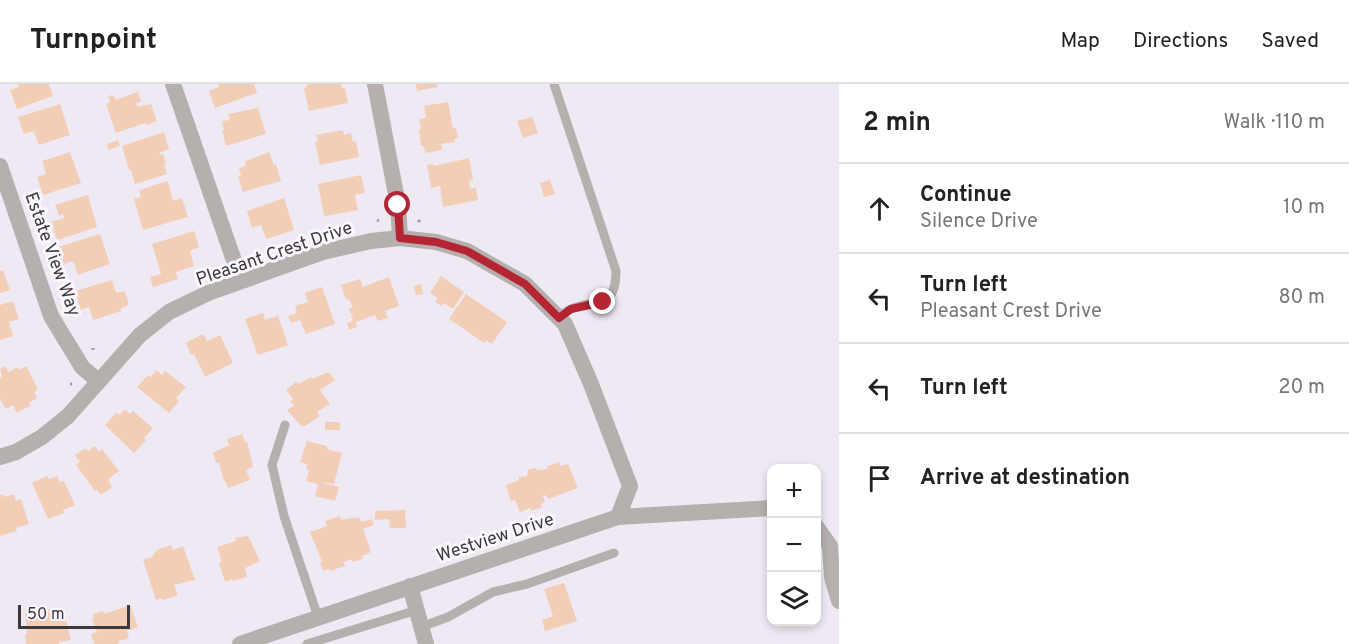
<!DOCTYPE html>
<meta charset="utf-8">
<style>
:root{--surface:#fff;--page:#f6f6f6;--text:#222;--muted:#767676;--line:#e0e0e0}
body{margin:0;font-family:Overpass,sans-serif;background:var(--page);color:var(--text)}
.controls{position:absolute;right:18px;bottom:18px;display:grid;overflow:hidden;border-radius:12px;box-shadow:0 3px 9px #0003}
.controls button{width:54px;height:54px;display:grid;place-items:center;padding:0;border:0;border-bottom:2px solid var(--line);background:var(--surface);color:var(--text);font:30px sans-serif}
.scale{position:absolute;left:18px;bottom:15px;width:112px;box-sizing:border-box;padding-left:6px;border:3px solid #3c393e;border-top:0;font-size:16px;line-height:21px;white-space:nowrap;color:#3c393e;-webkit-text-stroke:4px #fbf7fe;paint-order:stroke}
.stop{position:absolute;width:18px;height:18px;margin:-14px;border:4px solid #b52432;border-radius:50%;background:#fff}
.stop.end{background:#b52432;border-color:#fff;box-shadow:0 2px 6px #0008}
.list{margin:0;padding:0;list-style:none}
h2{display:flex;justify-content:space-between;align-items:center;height:78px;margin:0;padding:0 24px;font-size:26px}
h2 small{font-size:20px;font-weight:400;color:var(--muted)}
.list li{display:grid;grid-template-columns:39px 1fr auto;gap:18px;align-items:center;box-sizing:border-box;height:90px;padding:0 24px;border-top:2px solid var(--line)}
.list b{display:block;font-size:22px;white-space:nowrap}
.list p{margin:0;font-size:20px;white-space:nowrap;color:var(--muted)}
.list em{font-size:20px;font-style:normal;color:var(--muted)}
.icon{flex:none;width:33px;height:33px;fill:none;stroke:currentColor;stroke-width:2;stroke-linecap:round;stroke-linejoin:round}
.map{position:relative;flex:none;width:839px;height:560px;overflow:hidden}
header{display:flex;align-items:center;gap:36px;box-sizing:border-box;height:84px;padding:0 30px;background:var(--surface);border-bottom:2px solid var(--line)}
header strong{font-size:28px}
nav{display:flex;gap:33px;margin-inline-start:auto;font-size:21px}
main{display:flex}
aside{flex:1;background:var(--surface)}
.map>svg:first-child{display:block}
</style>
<header>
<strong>Turnpoint</strong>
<nav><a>Map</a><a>Directions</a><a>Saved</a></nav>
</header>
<main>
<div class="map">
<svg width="839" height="560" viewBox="0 0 839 560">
<rect width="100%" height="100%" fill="#efe9f4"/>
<!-- building -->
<path fill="#f2ceb7" d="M18,0H49L53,12L17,25L10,6L19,3Z
M218,0H254L257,9L215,24L209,7L219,3Z
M307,0H341L342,4H345L348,19L309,27L304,4L307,3Z
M416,0H437L438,3L417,7Z
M138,8L141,18L136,19L138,23L151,20L157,37L146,41L145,39L116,49L106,20L110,18L108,12L113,11L116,16Z
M448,18L453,45L456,44L458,54L454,55L455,58L441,60L442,66L425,69L424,62H421L419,46L421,45L419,35L426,34L424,22Z
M60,20L70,51L39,61L34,47L24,50L18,33Z
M258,24L266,50L226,62L222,46H224L222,37L230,36L228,30Z
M532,33L538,49L523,54L517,37Z
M343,46L344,51L351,49L353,58L356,57L359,73L320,81L315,58H318L316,51Z
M164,48L169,65L159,69L160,71L163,70L166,80L164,81L167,90L135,100L131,86H129L122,62Z
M118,56L120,62L108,66L107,60Z
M70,68L81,99L43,111L37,93L46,90L42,77Z
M269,68L274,81L276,80L281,97L243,108L238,93L241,92L239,84L246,82L245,77Z
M469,74L473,96L469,97L470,105L476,104L478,116L443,123L440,102L431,104L427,81L433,80L434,82Z
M361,91L365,109L355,111L358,126L324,132L318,100Z
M550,96L555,110L544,113L540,99Z
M168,97L173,117L182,114L188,133L143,146L134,115L141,113L139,106Z
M88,111L97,143L57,156L51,138L64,134L63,130L59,132L55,121Z
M284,114L294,146L266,155L261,141L252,144L247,127Z
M194,147L199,163L190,167L194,182L176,188L178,195L153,203L150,193L161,190L152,160Z
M100,150L110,180L78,191L73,177L64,180L58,163Z
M3,186L10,206L0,209V187Z
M441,192L464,208L453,225L444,219L442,222L435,218L438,214L430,209Z
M389,193L399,222L385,227L388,234L378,237L375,231L356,238L357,243L349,246L347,239L353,237L351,232L353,231V229L351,230L349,225L353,224L349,215L346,216L341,201L360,195L363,203Z
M112,196L116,209L125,207L129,221L121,224V227L93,236L89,223L81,226L75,207Z
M421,200L423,210L416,211L414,202Z
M322,203L335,240L306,250L300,236L291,239L288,232L297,229L295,222L308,218L305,209Z
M466,210L507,238L492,260L486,256L484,259L449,235Z
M13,217L19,235L9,238L13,252L0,256V221Z
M263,229L265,236L278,232L288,261L258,271L245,235Z
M203,250L207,257L220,251L233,279L205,293L194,270L191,271L186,259Z
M5,282L9,288L17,283L19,286L26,282L38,305L34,308L37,314L29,319L31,321L17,329L13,321L6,325L0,315V294L2,292L0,285Z
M156,286L162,291L165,287L186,303L176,314L179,317L169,329L137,303L148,291L151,293Z
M329,288L335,296L320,306L330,320L317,328L320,332L305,342H301L287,326L294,322L290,317L293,315L286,306L296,298L298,300L311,293L312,295Z
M125,325L130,330L133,327L153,344L144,354L146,356L134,369L105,341L117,328L119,331Z
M325,338H340V346H325Z
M242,350L245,358L247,357L253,383L246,386L250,396L228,404L225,397H224L219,378L216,379L213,369L229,361L227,355Z
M307,357L327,362V365L342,369L334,400L319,398L339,403L335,417L315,412L318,400L306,397L309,386L306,385L307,380L300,378Z
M95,362L99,368L102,365L119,387L108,395L112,403L101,411L97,406L95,407L76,381L80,378L75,371L86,364L88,367Z
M559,378L561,382L568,380L578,404L548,415L546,411L543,412L545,418L540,420L542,423L531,427L530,424L520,428L515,416L511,417L506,401L519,396V393L527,392L528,386L534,384L538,386L547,385L548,382Z
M47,392L49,395L57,392L60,398L64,397L75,421L63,426L64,429L48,435L32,399Z
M3,410L4,413L14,410L16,417L21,415L29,440L16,444L17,447L0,452V411Z
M405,426L406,444H390L389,435L375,436V427Z
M340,432L341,436L359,433L361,438L372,435L374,441L363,445L371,468L362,472L363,475L353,478L352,475L344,478L345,482L330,487L329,485L323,487L320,478L322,477L310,448L327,442L325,437Z
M248,452L260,477L245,484L247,493L233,497L232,495L225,498L219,479L222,477L217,463L236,457L235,454Z
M171,461L173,466L183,462L195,496L174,501L178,511L163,516L162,514L156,516L143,476L152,473L157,466Z
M564,499L577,537L545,547L542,536L553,532L544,505Z
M130,521L138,543L127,547L129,554L119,557V559L117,560H94L91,550L97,548L92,534L94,533L93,530L103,527L104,530Z
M49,526V529H64L71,556L59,558V560H26L25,551L27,549L25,529Z"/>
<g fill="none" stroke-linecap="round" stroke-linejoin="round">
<!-- path -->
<path stroke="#a09ca4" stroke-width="3" stroke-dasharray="3 3" stroke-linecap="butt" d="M377,136L379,137
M418,138L420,136
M216,185L217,186
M93,266V264
M70,300H72"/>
<!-- service -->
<path stroke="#b5afae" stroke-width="9" d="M554,0L616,187C616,226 596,214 571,225C566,227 562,231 559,234
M285,341L272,381L284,432L318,533
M421,543L448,533L493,508L527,500L614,469
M307,560L417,526"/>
<!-- minor -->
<path stroke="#b5afae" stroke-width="16" d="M173,0L241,197
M375,0L398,121L400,154
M0,82L51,232L82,283L98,297
M0,373L16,368L42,353L68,332L140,251L169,228L208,209L323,168L371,157L400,154L436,158L467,167L525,200L565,240L591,300L630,402L618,433
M816,442L830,462L832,493L839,517
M410,502L426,560
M240,560L618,433L772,424"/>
</g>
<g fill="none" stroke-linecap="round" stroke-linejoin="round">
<!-- route -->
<path stroke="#b52432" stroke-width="8" d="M398,121L400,154L436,158L467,167L525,200L559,234L571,225L603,218"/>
</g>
<g text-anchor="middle" stroke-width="6" stroke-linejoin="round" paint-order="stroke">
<!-- street labels -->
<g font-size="18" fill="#3c393e" stroke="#fbf7fe">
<text transform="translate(274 169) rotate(-19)" y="6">Pleasant Crest Drive</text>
<text transform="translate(53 170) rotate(70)" y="6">Estate View Way</text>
<text transform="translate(495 453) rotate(-18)" y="6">Westview Drive</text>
</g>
</g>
</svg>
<div class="controls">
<button>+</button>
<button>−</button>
<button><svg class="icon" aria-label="layers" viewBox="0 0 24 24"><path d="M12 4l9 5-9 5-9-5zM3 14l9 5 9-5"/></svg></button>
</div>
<div class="scale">50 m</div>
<div class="stop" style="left:398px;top:121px"></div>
<div class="stop end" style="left:603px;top:218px"></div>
</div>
<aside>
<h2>2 min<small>Walk · 110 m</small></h2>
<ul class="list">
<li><svg class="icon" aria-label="ahead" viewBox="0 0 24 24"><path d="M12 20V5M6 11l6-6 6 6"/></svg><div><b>Continue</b><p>Silence Drive</p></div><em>10 m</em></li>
<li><svg class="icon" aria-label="left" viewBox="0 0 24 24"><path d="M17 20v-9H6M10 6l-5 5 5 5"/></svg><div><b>Turn left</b><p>Pleasant Crest Drive</p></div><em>80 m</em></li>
<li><svg class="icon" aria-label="left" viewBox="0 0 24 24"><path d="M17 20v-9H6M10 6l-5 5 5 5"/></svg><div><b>Turn left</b></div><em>20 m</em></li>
<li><svg class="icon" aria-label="arrive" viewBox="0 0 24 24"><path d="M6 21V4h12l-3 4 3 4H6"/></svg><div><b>Arrive at destination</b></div></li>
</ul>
</aside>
</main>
